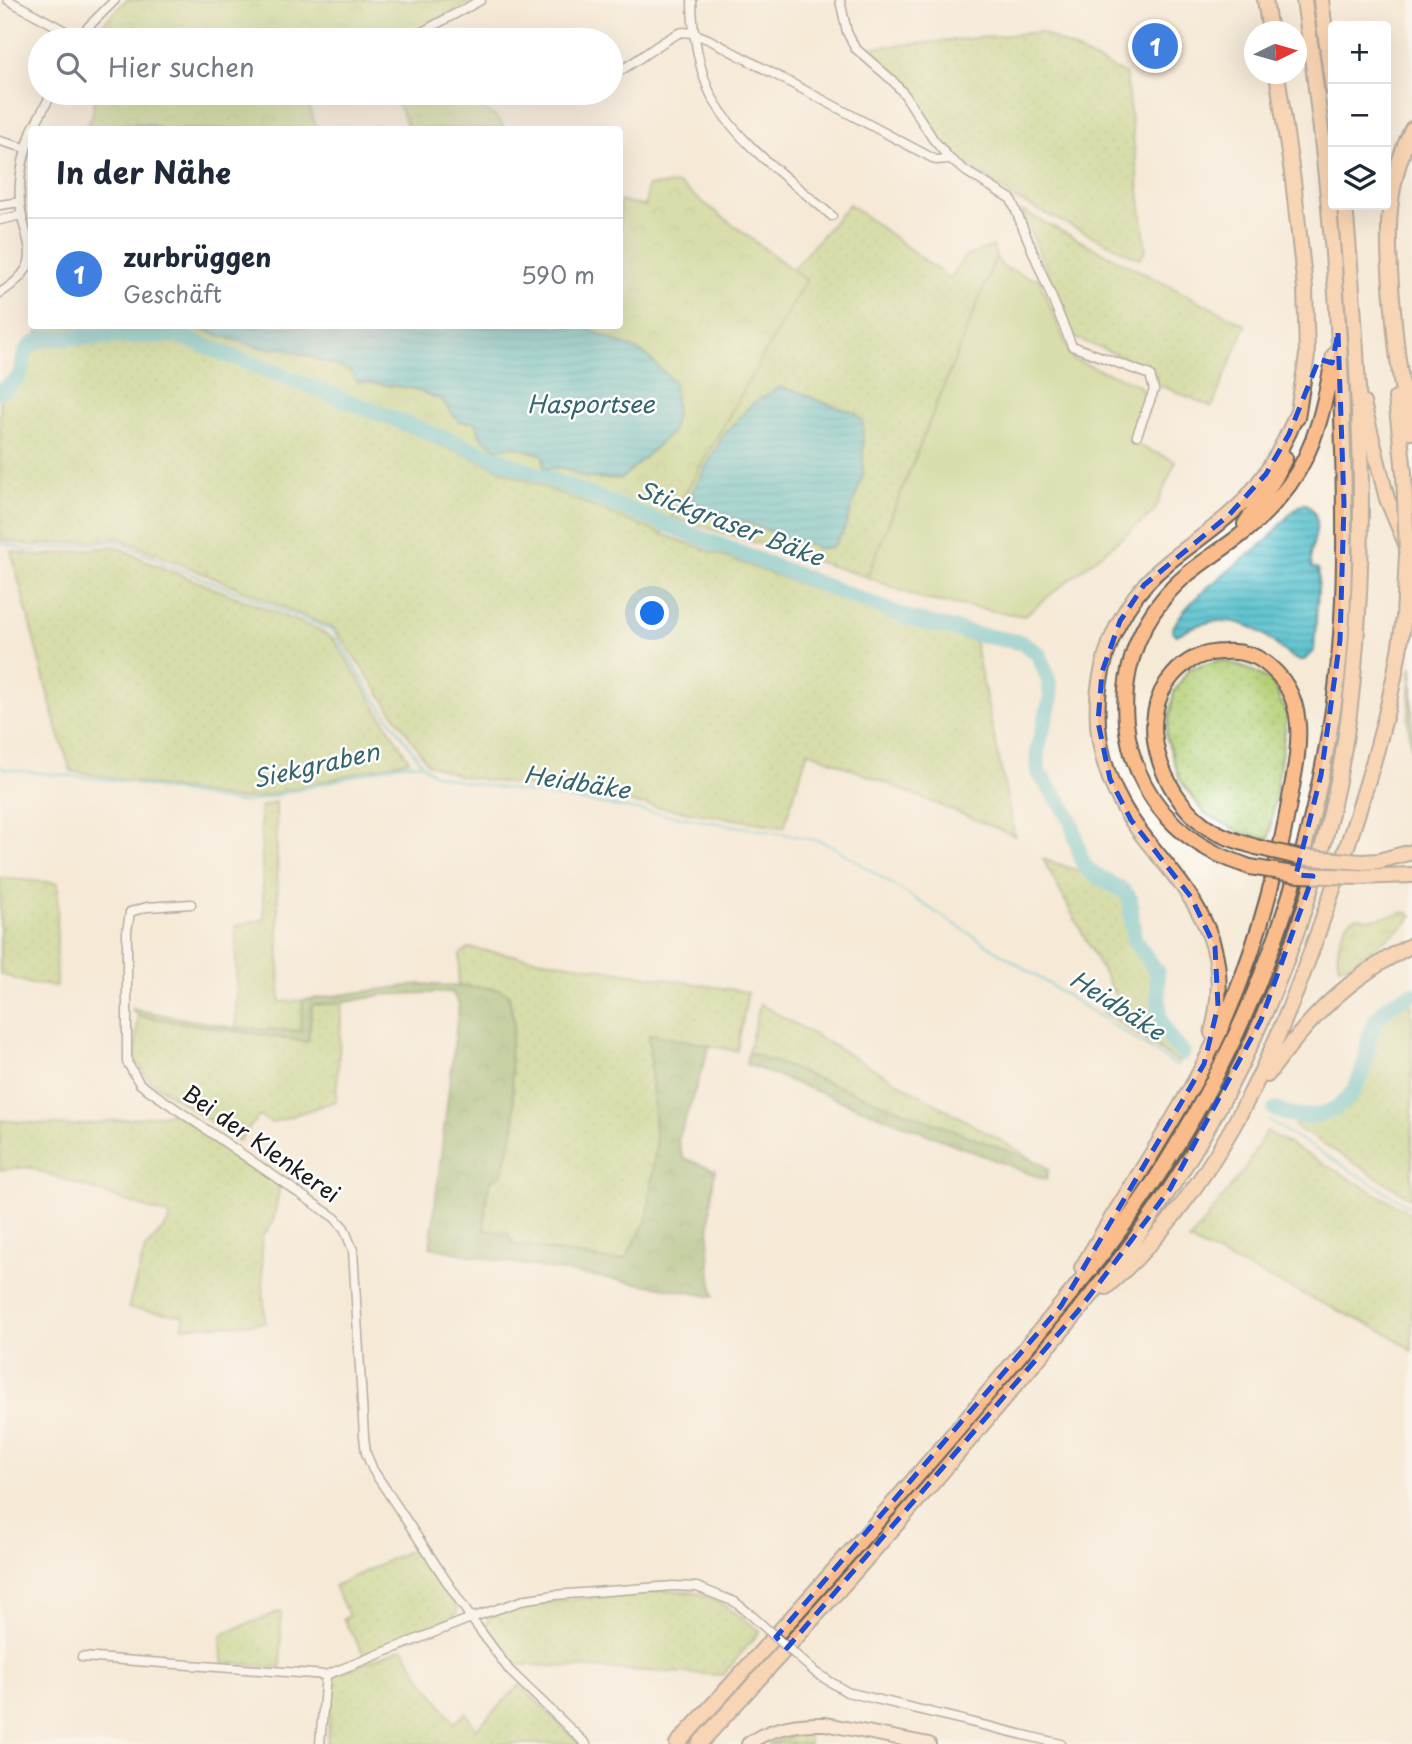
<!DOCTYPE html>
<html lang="de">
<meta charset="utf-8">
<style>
:root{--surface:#fff;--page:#f2f2f3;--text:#1f2937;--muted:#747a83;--line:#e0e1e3;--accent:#1a73e8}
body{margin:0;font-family:"Playpen Sans",sans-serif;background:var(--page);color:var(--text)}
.controls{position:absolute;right:21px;top:21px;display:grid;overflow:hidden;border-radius:7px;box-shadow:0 7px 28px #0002}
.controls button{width:63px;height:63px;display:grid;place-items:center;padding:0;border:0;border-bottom:2px solid var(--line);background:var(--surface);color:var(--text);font:35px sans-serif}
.compass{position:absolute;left:1244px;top:21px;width:63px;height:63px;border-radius:50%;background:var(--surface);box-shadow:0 7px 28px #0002;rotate:85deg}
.you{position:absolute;left:653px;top:614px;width:24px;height:24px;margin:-18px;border:5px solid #fff;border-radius:50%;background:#1a73e8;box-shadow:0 0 0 10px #1a73e833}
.badge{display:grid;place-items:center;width:46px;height:46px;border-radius:50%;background:var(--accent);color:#fff;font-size:23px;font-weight:700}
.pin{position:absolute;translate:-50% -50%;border:4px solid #fff;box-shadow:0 2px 7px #0006}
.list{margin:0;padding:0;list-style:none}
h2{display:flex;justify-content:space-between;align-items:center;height:91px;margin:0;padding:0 28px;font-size:30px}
h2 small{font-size:23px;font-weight:400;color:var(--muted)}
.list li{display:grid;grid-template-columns:46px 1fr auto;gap:21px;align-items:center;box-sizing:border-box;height:112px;padding:0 28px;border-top:2px solid var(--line)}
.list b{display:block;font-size:26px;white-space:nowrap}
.list p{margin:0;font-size:23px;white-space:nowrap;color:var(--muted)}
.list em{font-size:23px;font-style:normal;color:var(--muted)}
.icon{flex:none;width:38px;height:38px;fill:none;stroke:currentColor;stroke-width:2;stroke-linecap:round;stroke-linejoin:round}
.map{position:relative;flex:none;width:1412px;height:1744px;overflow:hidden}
.search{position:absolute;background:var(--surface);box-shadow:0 7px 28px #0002;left:28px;top:28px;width:595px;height:77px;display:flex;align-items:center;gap:18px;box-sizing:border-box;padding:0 24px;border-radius:38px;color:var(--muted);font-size:26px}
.panel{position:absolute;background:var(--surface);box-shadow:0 7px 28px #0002;left:28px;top:126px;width:595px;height:203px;border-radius:7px}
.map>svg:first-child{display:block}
</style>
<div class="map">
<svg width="1412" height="1744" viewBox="0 0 1412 1744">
<defs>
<pattern id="grass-dots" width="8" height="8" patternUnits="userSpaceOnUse" patternTransform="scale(1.75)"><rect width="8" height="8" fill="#b3cf75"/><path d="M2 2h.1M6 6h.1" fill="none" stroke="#99b165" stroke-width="1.8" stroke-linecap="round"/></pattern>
<pattern id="forest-crowns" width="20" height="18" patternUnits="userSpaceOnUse" patternTransform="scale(1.75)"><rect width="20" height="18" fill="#8eb266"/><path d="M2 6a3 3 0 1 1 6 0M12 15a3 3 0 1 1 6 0" fill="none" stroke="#739053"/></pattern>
<pattern id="wetland-marsh" width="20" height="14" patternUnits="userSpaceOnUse" patternTransform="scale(1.75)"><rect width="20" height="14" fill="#b3cf75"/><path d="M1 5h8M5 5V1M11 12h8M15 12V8" fill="none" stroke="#99b165"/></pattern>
<pattern id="park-crowns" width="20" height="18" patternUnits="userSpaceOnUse" patternTransform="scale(1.75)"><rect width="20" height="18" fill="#b3cf75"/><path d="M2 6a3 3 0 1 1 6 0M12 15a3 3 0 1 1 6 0" fill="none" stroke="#99b165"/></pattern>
<pattern id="water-rules" width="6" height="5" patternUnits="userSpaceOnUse" patternTransform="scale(1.75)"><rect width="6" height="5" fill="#52bfcb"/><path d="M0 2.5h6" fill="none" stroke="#439aa4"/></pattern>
</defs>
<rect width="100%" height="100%" fill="#fff"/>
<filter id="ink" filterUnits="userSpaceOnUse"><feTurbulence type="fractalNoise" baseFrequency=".0143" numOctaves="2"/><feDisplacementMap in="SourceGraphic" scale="14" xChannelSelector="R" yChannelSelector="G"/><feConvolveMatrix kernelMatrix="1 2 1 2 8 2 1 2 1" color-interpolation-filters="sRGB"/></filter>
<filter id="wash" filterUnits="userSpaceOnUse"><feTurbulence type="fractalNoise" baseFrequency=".00686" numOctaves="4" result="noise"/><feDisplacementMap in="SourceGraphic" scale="28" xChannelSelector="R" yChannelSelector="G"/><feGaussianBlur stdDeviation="1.57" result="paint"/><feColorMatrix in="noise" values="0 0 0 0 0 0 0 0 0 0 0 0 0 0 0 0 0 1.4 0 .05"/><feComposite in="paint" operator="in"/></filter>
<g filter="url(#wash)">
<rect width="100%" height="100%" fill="#f6ead7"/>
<!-- grass -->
<path fill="url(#grass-dots)" stroke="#687648" stroke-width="2" fill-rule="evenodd" d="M1040,32L1126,75L1146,250L1140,259L1015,199L947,148L909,88L870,48Z
M849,204L950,279L964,257L993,246L996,257L867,577L671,517L806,280L792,270ZM802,393L819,401L855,413L863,422V442Z
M1022,211L1246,325L1212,407L1159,385L1151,368L1075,338Z
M174,338L662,534L916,626L973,635L1015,836L808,751L784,827L460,776L428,764L335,629L119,538L32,546L0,539V396L17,385L32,350L44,342Z
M115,546L151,563L319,630L334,639L409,760L255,798L234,799L71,771L56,725L11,551L39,556Z
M1221,660L1253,671L1272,682L1287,715L1269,839L1242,833L1205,814L1180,780L1166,736L1174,692L1189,669Z
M276,802L280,1002L303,1000L301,1031L236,1028V925L264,919L260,807Z
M1043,859C1068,868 1102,875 1122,895C1132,906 1127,923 1131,936C1135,951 1146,960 1152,974C1156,984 1153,996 1153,1006C1153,1024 1169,1046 1182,1056L1179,1063L1103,1012L1118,1000Z
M0,878L58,883L56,986L31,984L0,974Z
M469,948L748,992L737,1051L649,1034L656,1146L647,1220L625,1259L612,1261L513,1244V1240L484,1231L487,1194L491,1180L502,1174L515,1125L510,1050L514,1023L509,995L499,989L458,985L460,954Z
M1412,1000V1199L1294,1126C1312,1111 1340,1121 1356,1099C1362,1091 1364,1078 1365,1068C1371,1039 1382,1012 1412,1000Z
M342,1003L336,1101L271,1123L259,1116L239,1141L149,1080L135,1060L138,1016L308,1042L312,1005Z
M760,1004L1042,1164L748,1052Z
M176,1113L280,1185L273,1223L261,1238L265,1323L182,1327L185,1316L128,1308L145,1249L167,1225L170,1216L28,1167L0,1170V1120L69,1126Z
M1266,1131L1412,1214V1351L1389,1334L1189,1241L1244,1170Z
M414,1548L420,1549L457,1605V1614L434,1629L365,1656L343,1619L349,1616L334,1586Z
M666,1590C714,1591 723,1604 760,1631L723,1675L509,1664L485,1627L489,1618L522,1604Z
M281,1611V1668L222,1662L221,1636C226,1630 269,1617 281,1611Z
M403,1648L418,1672L454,1723L466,1713L476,1729L520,1685L580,1744H327L333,1675Z
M809,1731V1744H767Z"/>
<!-- forest -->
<path fill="url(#forest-crowns)" stroke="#556741" stroke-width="2" d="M1412,666V755L1408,723Z
M421,984L499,989L508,994L514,1023L510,1050L515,1125L502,1174L491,1181L487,1194L484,1230L508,1233L513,1244L611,1261L625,1259L647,1220L656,1146L649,1034L710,1045L678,1141L683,1158L715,1170C709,1213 706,1254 714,1297C620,1278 524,1268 430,1247L459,1004L452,992L382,995L342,1003L312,1005L308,1042L138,1016L132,1009L235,1028L300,1031L303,1000Z
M748,1052L1042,1164L1049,1169L1046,1180L746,1064Z"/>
<!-- wetland -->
<path fill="url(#wetland-marsh)" stroke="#687648" stroke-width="2" d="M1407,912L1412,916L1403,927L1385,940L1345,966H1339C1334,954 1342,920 1357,917C1364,916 1361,919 1368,919C1379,919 1395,914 1407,912Z"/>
<!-- park -->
<path fill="url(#park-crowns)" stroke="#687648" stroke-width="2" d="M126,0H473L423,28L426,40H88Z
M96,93H304L317,129L161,130C138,120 135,124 113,129C105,132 93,129 85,130L92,116Z
M390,93H463C473,107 499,113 504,129H409L398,104Z
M679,184L806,280L662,534L510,474L317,382L178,330L57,334L42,337L37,333L47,326H189L266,349L285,348L351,371L356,381L412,388L442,400L459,421H476L481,437L543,455L544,469L561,467L586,478L621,479L672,432L645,354L581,326H620V201L646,206L647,186Z"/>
<!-- pitch -->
<path fill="#b3cf75" stroke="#687648" stroke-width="2" d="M996,257L1003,267L1033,279L1038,277L1072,359L1139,385L1146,400L1129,442L1176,461L1154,512L1024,616L922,599L867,577Z"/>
<!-- water -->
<path fill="url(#water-rules)" stroke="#376e74" stroke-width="2" d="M146,123L161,129H114L120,125Z
M189,326H581L645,354L674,382L676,412L672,432L621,479L586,478L561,467L544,469L543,455L515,446L497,449L481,437L476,422H459L442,400L411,388L356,381L351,371L285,348L266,349Z
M779,387L802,393L819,401L856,413L863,422V475L844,530L833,546L820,549L694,504L691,494L723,436L752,404Z
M1305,503C1331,521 1305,544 1312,568L1318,569L1319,575L1314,651L1304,660H1298C1285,655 1275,642 1263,634C1236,615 1204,618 1177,635L1172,631C1182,600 1240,564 1266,541C1279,529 1289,511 1305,503Z"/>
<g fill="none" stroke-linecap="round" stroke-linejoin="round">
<!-- stream -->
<path stroke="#52bfcb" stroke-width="2.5" d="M0,542L30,551L117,541L179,569L333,631L370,691L422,764L432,773L459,781L779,833L820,841L834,847L1177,1066
M0,766L5,769L126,782
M135,784L234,802H250L400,764H422
M1268,1120L1412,1208"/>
<!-- river -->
<path stroke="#52bfcb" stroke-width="16" d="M0,391C4,388 11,385 15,381C31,364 12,348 48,338L177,335L911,619L975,634L1023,643L1039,655L1049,682L1051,698L1037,751L1038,772L1065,809L1071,821L1082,861L1088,870L1125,892L1130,899L1134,940L1157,972L1160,1019L1172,1041L1183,1053
M1275,1110C1317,1126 1352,1111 1364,1066C1369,1048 1366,1031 1380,1015C1389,1004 1400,999 1412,994"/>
</g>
</g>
<g filter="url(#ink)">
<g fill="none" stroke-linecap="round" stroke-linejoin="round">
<!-- street casing -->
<g stroke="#68645d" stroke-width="11">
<path id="street" d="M8,0L80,39
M692,0C692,30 699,73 713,99C739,145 793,182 832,216
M840,0L847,32L855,48L892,80L905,95L933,139L950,159L967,172L1011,199L1072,346L1150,375L1154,390L1137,435
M79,40L88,27L115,0
M407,40L481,0
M611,76C627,69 672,33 683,32C692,32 701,36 710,40L936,160L950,159
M32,130L52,93
M0,141L25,148
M0,205L20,202
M0,220L22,215
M0,293C50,261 23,245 20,202C18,178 24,153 32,131
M191,904L147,907L130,912L127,931V1062L140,1084L335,1218L344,1228L353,1250L364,1436L366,1453L373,1470L471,1618L510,1671L586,1744
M82,1657L326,1675L471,1618L527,1599L555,1595L673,1586L697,1587L735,1602L750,1614
M816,1673L847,1692L1061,1744
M320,1744L326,1675"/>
</g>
<!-- secondary casing -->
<g stroke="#68645d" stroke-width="16">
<path id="secondary" d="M748,1744C771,1727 797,1723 825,1724L929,1744"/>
</g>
<!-- highway casing -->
<g stroke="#68645d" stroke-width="18">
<path id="highway" d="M1265,0L1270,32
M1321,0L1333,89
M1277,74L1293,180L1305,288L1307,355L1297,418
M1412,129C1383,190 1387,244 1393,309C1396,350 1401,392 1412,432
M1396,398L1404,473
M1363,403L1387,499L1406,544
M1245,524L1275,478L1285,458
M1362,862L1378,861L1412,852
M1250,867C1228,859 1207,851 1188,836C1114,779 1105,670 1163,599C1183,573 1212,557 1237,538C1257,523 1274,505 1289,485C1317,447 1325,401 1334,355
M1358,877L1412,875
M1212,1033C1229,969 1213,923 1172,872C1155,850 1135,829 1122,804C1099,764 1092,716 1102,671C1111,628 1135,588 1170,561C1195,541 1222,524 1244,501C1268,474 1285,444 1298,411
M1267,1075C1311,1016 1346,979 1412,945
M1082,1268C1121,1199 1168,1134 1204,1064C1247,980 1274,890 1290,798C1299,749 1311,696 1264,662C1253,654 1238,651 1224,652C1204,652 1186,660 1173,675C1134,718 1161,792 1203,824C1219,836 1237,841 1256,847
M1106,1287C1229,1180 1290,1019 1340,868C1368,783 1393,706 1404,617
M677,1744C788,1623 898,1501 1003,1375C1064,1302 1126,1230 1175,1148C1256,1017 1308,868 1332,716C1346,629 1345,539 1343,451C1340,300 1326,149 1304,0
M699,1744C800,1634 900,1523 996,1408C1045,1350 1096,1293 1141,1231C1249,1082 1325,896 1349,714C1370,546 1360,373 1345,205"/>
</g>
<!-- street -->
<use href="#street" stroke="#fff" stroke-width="8"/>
<!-- secondary -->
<use href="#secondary" stroke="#fde4d1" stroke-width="12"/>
<!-- highway -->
<use href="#highway" stroke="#fabc8b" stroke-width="14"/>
<!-- street-bridge casing -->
<g stroke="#68645d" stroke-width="11" stroke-linecap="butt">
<path id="street-bridge" d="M750,1614L816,1673"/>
</g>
<!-- highway-bridge casing -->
<g stroke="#68645d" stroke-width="18" stroke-linecap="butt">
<path id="highway-bridge" d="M1404,473L1407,554L1404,617
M1256,847L1298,857L1362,862
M1250,867L1299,875L1358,877"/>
</g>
<!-- street-bridge -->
<use href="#street-bridge" stroke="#fff" stroke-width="8"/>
<!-- highway-bridge -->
<use href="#highway-bridge" stroke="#fabc8b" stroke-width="14"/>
</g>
</g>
<!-- marked area -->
<path d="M0 0H1412V1744H0ZM1338,333L1344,504L1340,640L1321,775L1296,875L1313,876L1261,1020L1170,1189L1078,1311L787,1648L776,1637L1061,1306L1204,1064L1218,1006L1215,947L1191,897L1131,820L1110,779L1098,722L1102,672L1120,621L1144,585L1229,515L1266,474L1289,434L1319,359L1332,363Z" fill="#f6ead7" fill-opacity=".55" fill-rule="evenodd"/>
<path fill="none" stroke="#1d4ed8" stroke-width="5" stroke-dasharray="14 9" stroke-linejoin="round" d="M1338,333L1344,504L1340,640L1321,775L1296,875L1313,876L1261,1020L1170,1189L1078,1311L787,1648L776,1637L1061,1306L1204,1064L1218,1006L1215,947L1191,897L1131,820L1110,779L1098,722L1102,672L1120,621L1144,585L1229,515L1266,474L1289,434L1319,359L1332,363Z"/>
<g text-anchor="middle" stroke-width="5" stroke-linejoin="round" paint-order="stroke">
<!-- street labels -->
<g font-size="23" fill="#1c1c1c" stroke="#fff">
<text transform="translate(261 1144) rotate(35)" y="8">Bei der Klenkerei</text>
</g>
<!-- water labels -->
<g font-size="24" font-style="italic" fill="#34656b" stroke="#fff">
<text x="591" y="413">Hasportsee</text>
<text transform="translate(730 524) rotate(21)" y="8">Stickgraser Bäke</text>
<text transform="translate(316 766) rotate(-13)" y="8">Siekgraben</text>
<text transform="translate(577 783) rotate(9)" y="8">Heidbäke</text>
<text transform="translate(1117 1006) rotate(33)" y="8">Heidbäke</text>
</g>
</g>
</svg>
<div class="controls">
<button>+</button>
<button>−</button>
<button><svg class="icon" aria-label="layers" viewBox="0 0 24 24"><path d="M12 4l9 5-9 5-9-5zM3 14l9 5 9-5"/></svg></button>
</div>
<svg class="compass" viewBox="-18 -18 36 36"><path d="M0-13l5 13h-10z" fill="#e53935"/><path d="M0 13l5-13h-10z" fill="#747a83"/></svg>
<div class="you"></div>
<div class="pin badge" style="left:1155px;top:46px;background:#3f7fe0">1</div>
<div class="search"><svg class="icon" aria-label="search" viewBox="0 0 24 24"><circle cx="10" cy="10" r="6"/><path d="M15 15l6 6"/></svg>Hier suchen</div>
<section class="panel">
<h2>In der Nähe<small></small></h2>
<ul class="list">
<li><span class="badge" style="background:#3f7fe0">1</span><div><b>zurbrüggen</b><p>Geschäft</p></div><em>590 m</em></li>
</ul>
</section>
</div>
